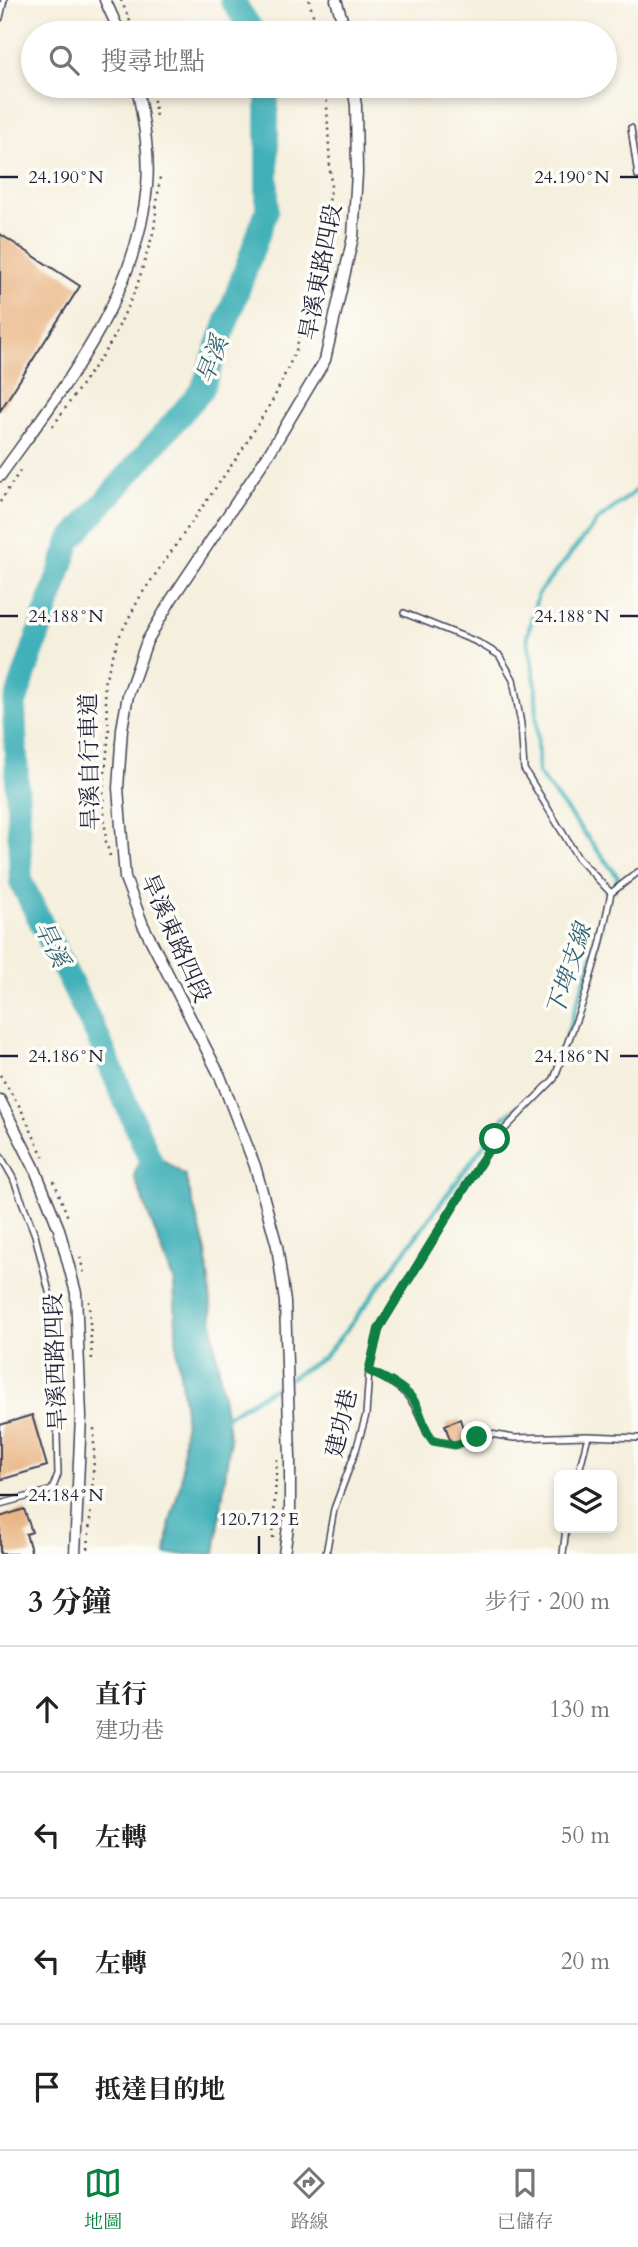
<!DOCTYPE html>
<html lang="zh-TW">
<meta charset="utf-8">
<style>
:root{--surface:#fff;--page:#f2f2f2;--text:#222;--muted:#767676;--line:#e0e0e0;--accent:#0b8043}
body{margin:0;font-family:Cardo,"Noto Serif TC",serif;background:var(--page);color:var(--text)}
.controls{position:absolute;right:21px;bottom:21px;display:grid;overflow:hidden;border-radius:10px;box-shadow:0 4px 10px #0003}
.controls button{width:63px;height:63px;display:grid;place-items:center;padding:0;border:0;border-bottom:2px solid var(--line);background:var(--surface);color:var(--text);font:35px sans-serif}
.stop{position:absolute;width:21px;height:21px;margin:-16px;border:5px solid #0b8043;border-radius:50%;background:#fff}
.stop.end{background:#0b8043;border-color:#fff;box-shadow:0 2px 7px #0008}
.list{margin:0;padding:0;list-style:none}
h2{display:flex;justify-content:space-between;align-items:center;height:91px;margin:0;padding:0 28px;font-size:30px}
h2 small{font-size:23px;font-weight:400;color:var(--muted)}
.list li{display:grid;grid-template-columns:46px 1fr auto;gap:21px;align-items:center;box-sizing:border-box;height:126px;padding:0 28px;border-top:2px solid var(--line)}
.list b{display:block;font-size:26px;white-space:nowrap}
.list p{margin:0;font-size:23px;white-space:nowrap;color:var(--muted)}
.list em{font-size:23px;font-style:normal;color:var(--muted)}
.icon{flex:none;width:38px;height:38px;fill:none;stroke:currentColor;stroke-width:2;stroke-linecap:round;stroke-linejoin:round}
.map{position:relative;flex:none;width:638px;height:1554px;overflow:hidden}
.search{position:absolute;background:var(--surface);box-shadow:0 4px 10px #0003;left:21px;right:21px;top:21px;height:77px;display:flex;align-items:center;gap:18px;box-sizing:border-box;padding:0 24px;border-radius:38px;color:var(--muted);font-size:26px}
.sheet{height:595px;background:var(--surface)}
nav{display:flex;justify-content:space-around;align-items:center;box-sizing:border-box;height:98px;border-top:2px solid var(--line);background:var(--surface);font-size:19px;color:var(--muted)}
nav a{display:grid;justify-items:center;gap:4px}
nav .on{color:var(--accent)}
.map>svg:first-child{display:block}
</style>
<div class="map">
<svg width="638" height="1554" viewBox="0 0 638 1554">
<rect width="100%" height="100%" fill="#fdfcf7"/>
<filter id="ink" filterUnits="userSpaceOnUse"><feTurbulence type="fractalNoise" baseFrequency=".0143" numOctaves="2"/><feDisplacementMap in="SourceGraphic" scale="14" xChannelSelector="R" yChannelSelector="G"/><feConvolveMatrix kernelMatrix="1 2 1 2 8 2 1 2 1" color-interpolation-filters="sRGB"/></filter>
<filter id="wash" filterUnits="userSpaceOnUse"><feTurbulence type="fractalNoise" baseFrequency=".00686" numOctaves="4" result="noise"/><feDisplacementMap in="SourceGraphic" scale="28" xChannelSelector="R" yChannelSelector="G"/><feGaussianBlur stdDeviation="1.57" result="paint"/><feColorMatrix in="noise" values="0 0 0 0 0 0 0 0 0 0 0 0 0 0 0 0 0 1.4 0 .05"/><feComposite in="paint" operator="in"/></filter>
<g filter="url(#wash)">
<rect width="100%" height="100%" fill="#f5efdd"/>
<!-- water -->
<path fill="#40b1b8" stroke="#316a7a" stroke-width="2" d="M144,1147L185,1175L206,1251L214,1338L230,1440L215,1554H166L170,1521L181,1482L185,1412L177,1350L174,1282L134,1176Z"/>
<g fill="none" stroke-linecap="round" stroke-linejoin="round">
<!-- stream -->
<path stroke="#40b1b8" stroke-width="4.5" d="M614,890L618,877L538,773L536,686L527,637L538,594L598,520L638,489
M224,1418L323,1358L349,1327L505,1116L537,1092L561,1054L601,928"/>
<!-- river -->
<path stroke="#40b1b8" stroke-width="24" d="M232,0L254,33
M158,1178L97,1035L21,882L14,706L70,541L202,390L267,210V86"/>
</g>
<g id="blocks">
<!-- building -->
<path fill="#e9b584" d="M0,234L80,286L0,411Z
M32,1415L47,1466L0,1480V1425Z
M460,1419L467,1441L452,1446L445,1425Z
M24,1509L32,1532L26,1534L32,1554H0V1517Z"/>
</g>
</g>
<g filter="url(#ink)">
<use href="#blocks" fill-opacity="0" stroke="#424153" stroke-width="2"/>
<g fill="none" stroke-linecap="round" stroke-linejoin="round">
<!-- service casing -->
<g stroke="#424153" stroke-width="8">
<path id="service" d="M0,18L4,0
M631,128L638,176
M404,613L477,642L499,655L513,679L521,724L524,769L578,858L611,893
M0,1155L13,1178L35,1235L54,1312L58,1474L52,1490L0,1504
M369,1371C405,1388 413,1396 427,1433
M479,1432L514,1438L588,1436
M578,1475L588,1436L638,1438
M326,1554L334,1509L356,1450L366,1415L369,1371L379,1328L495,1139L554,1079L584,999L600,945L611,893L638,872
M563,1554L566,1528"/>
</g>
<!-- minor casing -->
<g stroke="#424153" stroke-width="13">
<path id="minor" d="M105,0L120,33
M336,0L346,33
M0,476C63,388 137,298 147,186C150,152 143,119 137,86
M0,1100L34,1167L59,1229L76,1293L81,1416L75,1554
M284,1554L290,1514V1458L285,1302L277,1246L255,1166L220,1076L143,925L125,878L118,788L122,729L128,695L147,641L171,600L270,452L325,360L353,237L357,173L356,106L353,86"/>
</g>
<!-- path -->
<path stroke="#424153" stroke-width="2.5" stroke-dasharray="2 5" stroke-linecap="butt" d="M121,0L135,33
M309,0L318,33
M152,86L156,117
M53,426L112,341L137,286L154,230L160,176
M0,502L20,471
M110,856L106,842L103,795L109,731L104,683L119,637L141,595L242,450L274,398L296,350L324,241L331,188L326,86
M0,1075L20,1107L44,1158
M54,1181L69,1220
M80,1257L84,1274
M89,1301L92,1361
M432,1440L455,1445L472,1439
M273,1538L277,1457
M88,1549L94,1460V1427"/>
<!-- service -->
<use href="#service" stroke="#fff" stroke-width="5"/>
<!-- minor -->
<use href="#minor" stroke="#fff" stroke-width="10"/>
</g>
</g>
<g fill="none" stroke-linecap="round" stroke-linejoin="round" filter="url(#ink)">
<!-- route -->
<path stroke="#0b8043" stroke-width="9" d="M477,1437L455,1445L433,1441C424,1430 422,1416 416,1404C406,1387 386,1379 369,1371L379,1328L495,1139"/>
</g>
<!-- ticks -->
<path fill="none" stroke="#22223b" stroke-width="2.5" d="M0,177H18M620,177H638M0,616H18M620,616H638M0,1056H18M620,1056H638M0,1495H18M259,1536V1554"/>
<g text-anchor="middle" stroke-width="7" stroke-linejoin="round" paint-order="stroke">
<!-- street labels -->
<g font-size="23" fill="#22223b" stroke="#fdfcf7">
<text transform="translate(320 272) rotate(-79)" y="8">旱溪東路四段</text>
<text transform="translate(89 762) rotate(-91)" y="8">旱溪自行車道</text>
<text transform="translate(176 938) rotate(66)" y="8">旱溪東路四段</text>
<text transform="translate(55 1362) rotate(-92)" y="8">旱溪西路四段</text>
<text transform="translate(341 1423) rotate(-77)" y="8">建功巷</text>
</g>
<!-- water labels -->
<g font-size="24" font-style="italic" fill="#306273" stroke="#fdfcf7">
<text transform="translate(212 360) rotate(-69)" y="8">旱溪</text>
<text transform="translate(52 944) rotate(64)" y="8">旱溪</text>
<text transform="translate(569 970) rotate(-72)" y="8">下埤支線</text>
</g>
</g>
<g font-size="18" text-anchor="middle" fill="#22223b" stroke="#fdfcf7" stroke-width="7" stroke-linejoin="round" paint-order="stroke">
<text x="66" y="183">24.190°N</text>
<text x="572" y="183">24.190°N</text>
<text x="66" y="622">24.188°N</text>
<text x="572" y="622">24.188°N</text>
<text x="66" y="1062">24.186°N</text>
<text x="572" y="1062">24.186°N</text>
<text x="66" y="1501">24.184°N</text>
<text x="259" y="1525">120.712°E</text>
</g>
</svg>
<div class="controls">
<button><svg class="icon" aria-label="layers" viewBox="0 0 24 24"><path d="M12 4l9 5-9 5-9-5zM3 14l9 5 9-5"/></svg></button>
</div>
<div class="stop" style="left:495px;top:1139px"></div>
<div class="stop end" style="left:477px;top:1437px"></div>
<div class="search"><svg class="icon" aria-label="search" viewBox="0 0 24 24"><circle cx="10" cy="10" r="6"/><path d="M15 15l6 6"/></svg>搜尋地點</div>
</div>
<section class="sheet">
<h2>3 分鐘<small>步行 · 200 m</small></h2>
<ul class="list">
<li><svg class="icon" aria-label="ahead" viewBox="0 0 24 24"><path d="M12 20V5M6 11l6-6 6 6"/></svg><div><b>直行</b><p>建功巷</p></div><em>130 m</em></li>
<li><svg class="icon" aria-label="left" viewBox="0 0 24 24"><path d="M17 20v-9H6M10 6l-5 5 5 5"/></svg><div><b>左轉</b></div><em>50 m</em></li>
<li><svg class="icon" aria-label="left" viewBox="0 0 24 24"><path d="M17 20v-9H6M10 6l-5 5 5 5"/></svg><div><b>左轉</b></div><em>20 m</em></li>
<li><svg class="icon" aria-label="arrive" viewBox="0 0 24 24"><path d="M6 21V4h12l-3 4 3 4H6"/></svg><div><b>抵達目的地</b></div></li>
</ul>
</section>
<nav>
<a class="on"><svg class="icon" aria-label="map" viewBox="0 0 24 24"><path d="M3 6l6-2 6 2 6-2v14l-6 2-6-2-6 2zM9 4v14M15 6v14"/></svg>地圖</a>
<a><svg class="icon" aria-label="directions" viewBox="0 0 24 24"><path d="M12 3l9 9-9 9-9-9zM9 14v-3h6M13 9l2 2-2 2"/></svg>路線</a>
<a><svg class="icon" aria-label="saved" viewBox="0 0 24 24"><path d="M7 4h10v16l-5-4-5 4z"/></svg>已儲存</a>
</nav>
